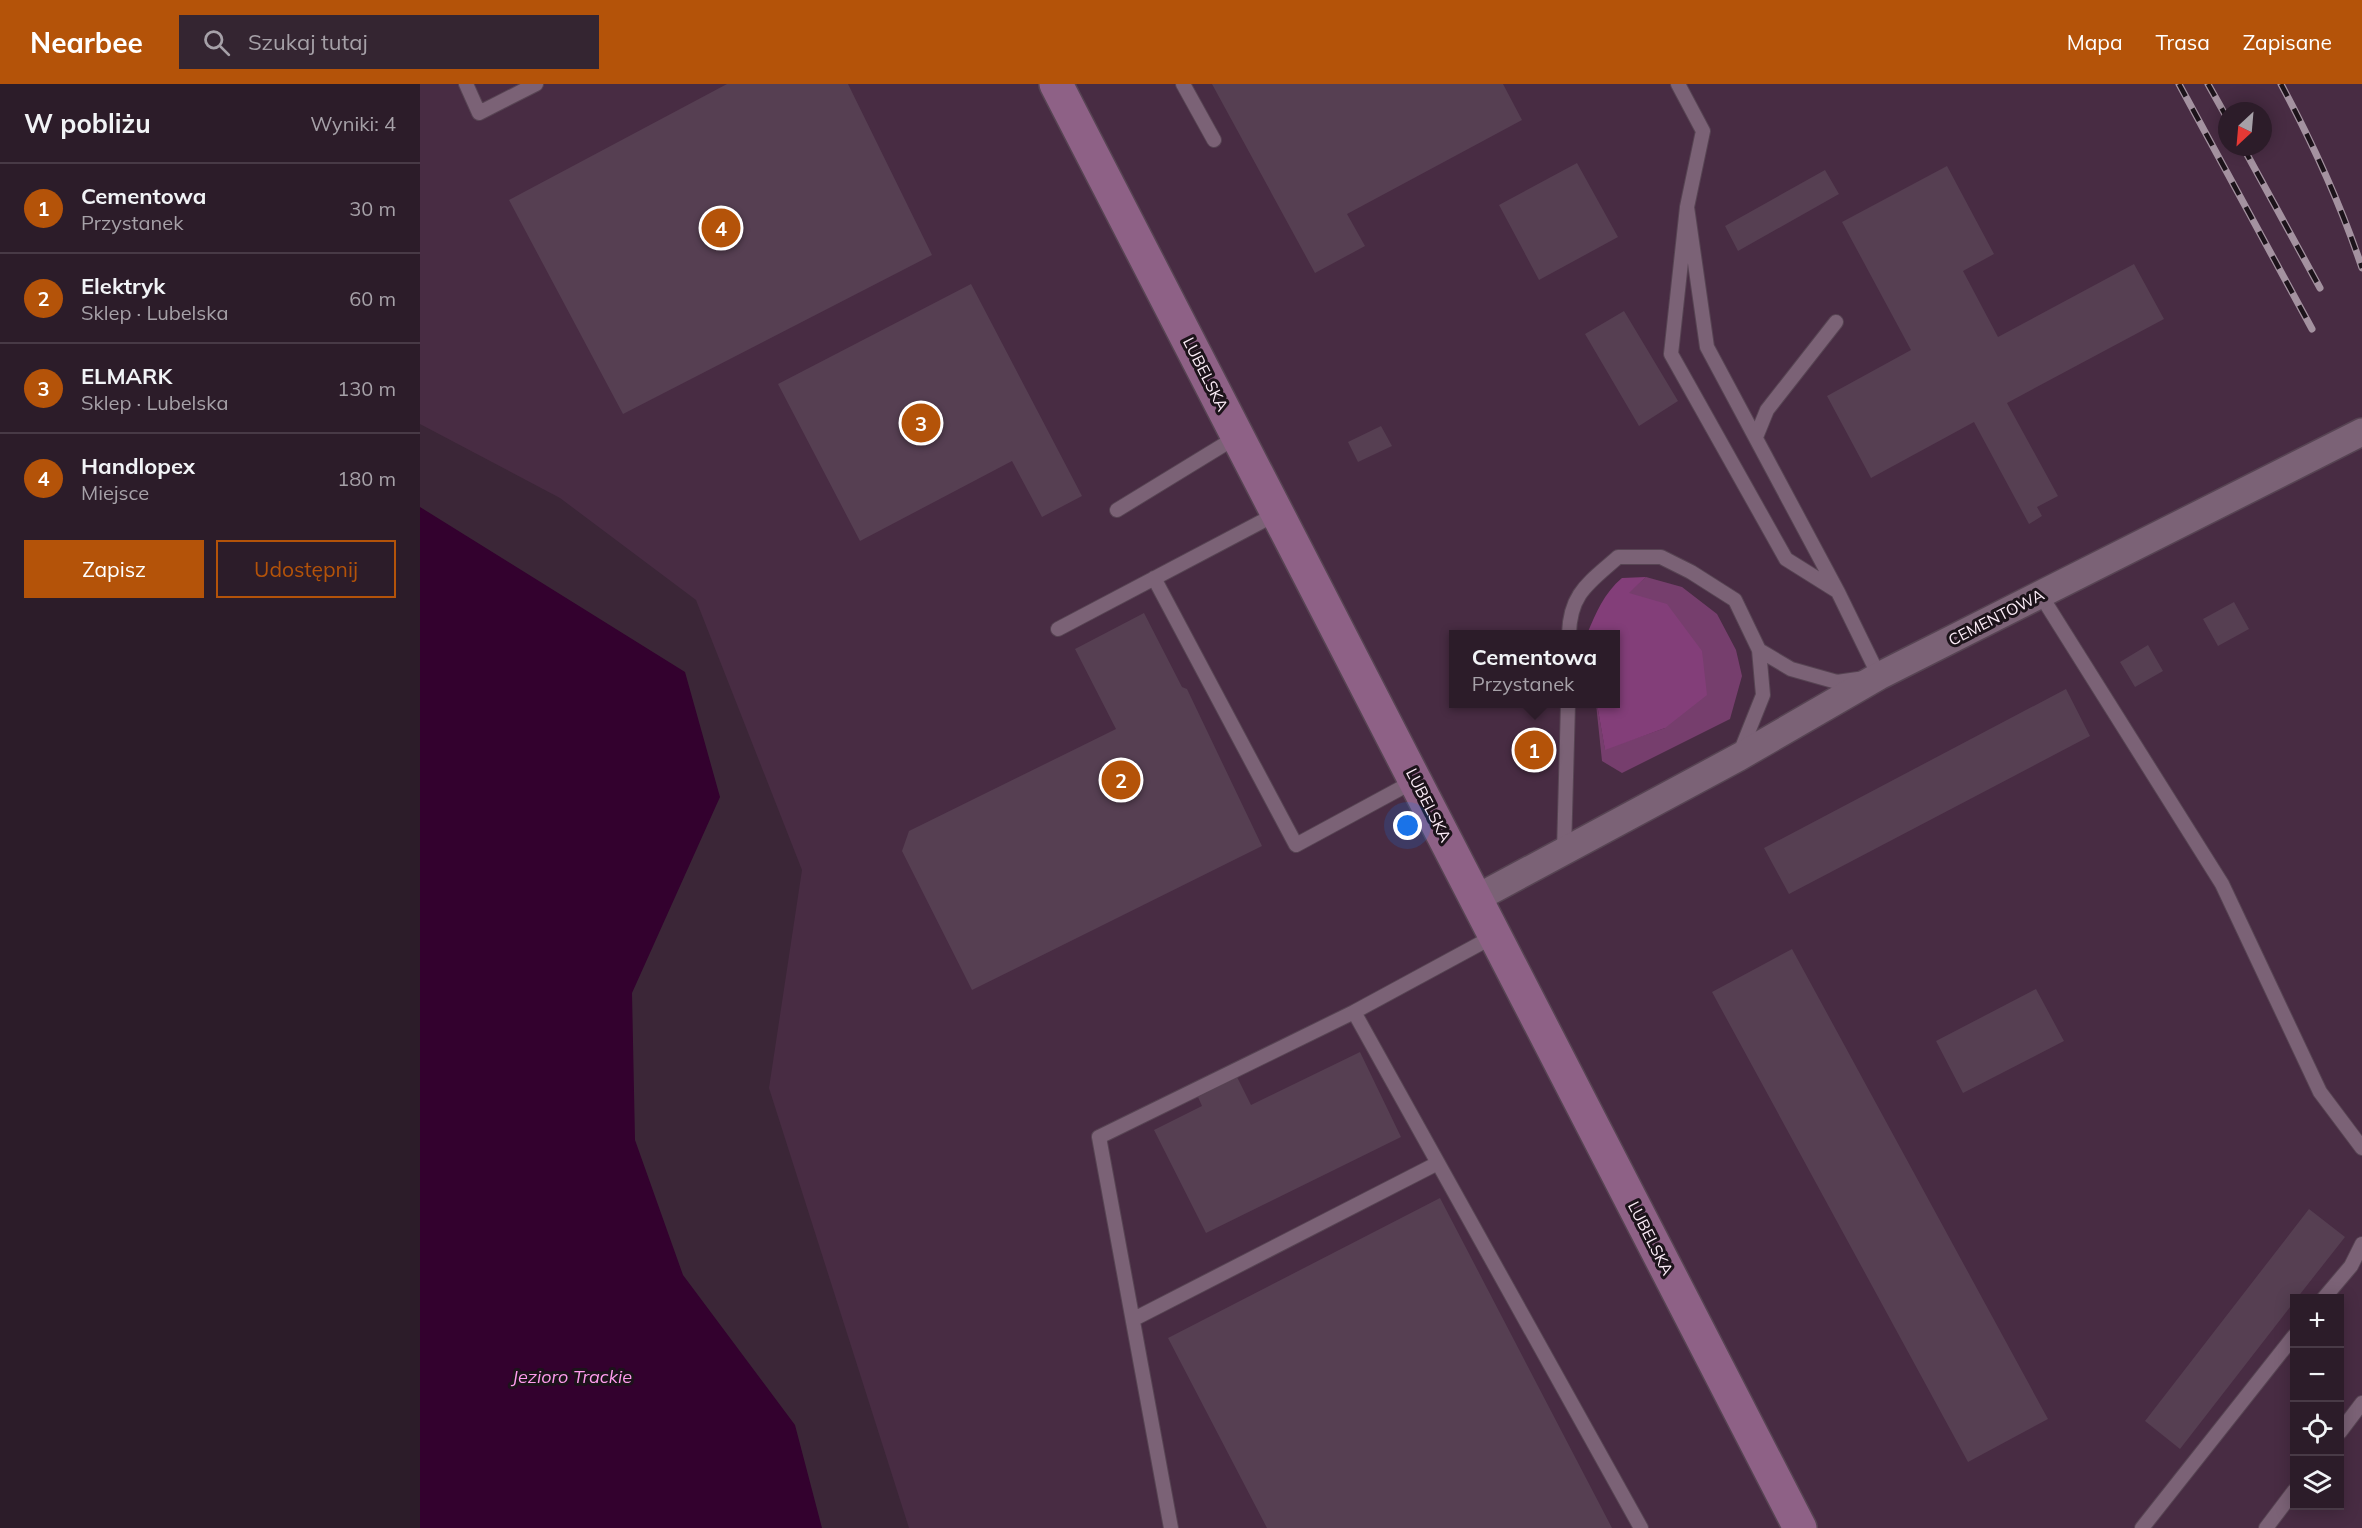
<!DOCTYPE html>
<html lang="pl">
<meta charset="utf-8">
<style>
:root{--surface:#2c1c29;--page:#342531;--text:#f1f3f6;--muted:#a6a1a8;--line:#483a46;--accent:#b45309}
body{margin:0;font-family:Mulish,sans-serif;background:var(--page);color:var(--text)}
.controls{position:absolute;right:18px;bottom:18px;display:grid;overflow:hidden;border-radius:0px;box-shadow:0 3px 15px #0003}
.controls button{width:54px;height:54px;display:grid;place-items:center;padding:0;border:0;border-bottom:2px solid var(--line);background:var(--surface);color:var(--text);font:30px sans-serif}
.compass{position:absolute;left:1798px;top:18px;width:54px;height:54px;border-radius:50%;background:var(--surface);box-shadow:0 3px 15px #0003;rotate:206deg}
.you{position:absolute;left:988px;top:742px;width:21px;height:21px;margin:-15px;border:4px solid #fff;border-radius:50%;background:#1a73e8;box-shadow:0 0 0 9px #1a73e833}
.badge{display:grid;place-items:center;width:39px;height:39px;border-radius:50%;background:var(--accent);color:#fff;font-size:20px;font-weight:700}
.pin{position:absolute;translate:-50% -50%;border:3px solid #fff;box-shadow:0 2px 6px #0006}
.popup{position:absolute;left:1029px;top:546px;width:171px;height:78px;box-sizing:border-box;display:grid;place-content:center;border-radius:0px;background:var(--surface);filter:drop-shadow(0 2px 4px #0005);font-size:20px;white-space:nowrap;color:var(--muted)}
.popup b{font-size:22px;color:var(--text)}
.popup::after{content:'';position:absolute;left:50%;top:100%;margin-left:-12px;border:12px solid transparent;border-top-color:var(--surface)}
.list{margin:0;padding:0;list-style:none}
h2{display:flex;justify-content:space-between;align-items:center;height:78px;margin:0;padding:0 24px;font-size:26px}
h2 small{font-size:20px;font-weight:400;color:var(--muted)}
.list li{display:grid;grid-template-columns:39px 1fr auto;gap:18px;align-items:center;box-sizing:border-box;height:90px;padding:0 24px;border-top:2px solid var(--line)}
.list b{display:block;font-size:22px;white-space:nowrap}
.list p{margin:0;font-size:20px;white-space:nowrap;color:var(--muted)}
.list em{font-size:20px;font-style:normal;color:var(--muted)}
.actions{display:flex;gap:12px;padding:18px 24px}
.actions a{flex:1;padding:14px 0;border:2px solid var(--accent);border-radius:0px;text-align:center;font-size:21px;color:var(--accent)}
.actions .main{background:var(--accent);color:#fff}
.icon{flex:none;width:33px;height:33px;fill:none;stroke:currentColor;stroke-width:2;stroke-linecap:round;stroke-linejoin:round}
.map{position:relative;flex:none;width:1942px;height:1444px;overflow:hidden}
header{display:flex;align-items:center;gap:36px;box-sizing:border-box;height:84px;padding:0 30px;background:var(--accent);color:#fff}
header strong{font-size:28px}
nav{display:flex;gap:33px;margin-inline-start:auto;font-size:21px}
.search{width:420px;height:54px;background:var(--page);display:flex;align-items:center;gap:15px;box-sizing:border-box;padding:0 21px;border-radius:0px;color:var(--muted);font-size:22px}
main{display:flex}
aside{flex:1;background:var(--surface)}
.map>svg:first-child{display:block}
</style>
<header>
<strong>Nearbee</strong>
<div class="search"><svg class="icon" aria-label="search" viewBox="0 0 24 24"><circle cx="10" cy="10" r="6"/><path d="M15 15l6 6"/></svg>Szukaj tutaj</div>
<nav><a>Mapa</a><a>Trasa</a><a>Zapisane</a></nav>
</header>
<main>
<aside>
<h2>W pobliżu<small>Wyniki: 4</small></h2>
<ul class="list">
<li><span class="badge">1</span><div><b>Cementowa</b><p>Przystanek</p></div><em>30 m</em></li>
<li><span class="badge">2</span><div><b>Elektryk</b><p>Sklep · Lubelska</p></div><em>60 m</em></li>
<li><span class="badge">3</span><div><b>ELMARK</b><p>Sklep · Lubelska</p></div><em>130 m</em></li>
<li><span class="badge">4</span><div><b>Handlopex</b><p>Miejsce</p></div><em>180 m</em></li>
</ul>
<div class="actions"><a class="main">Zapisz</a><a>Udostępnij</a></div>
</aside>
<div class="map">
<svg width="1942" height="1444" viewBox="0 0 1942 1444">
<rect width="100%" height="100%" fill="#3b2637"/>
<!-- built -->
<path fill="#482c43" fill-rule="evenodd" d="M0,0H1942V1444H489L349,1004L382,786L276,516L140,414L0,340ZM1807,27H1843V63H1807ZM1033,550H1195V620H1033ZM1874,1214H1920V1422H1874Z"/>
<!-- green -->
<path fill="#763e6d" d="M1226,493L1262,503L1297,530L1316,566L1322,592L1310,635L1202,689L1182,677L1176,620H1177L1185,665L1245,644L1208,509Z"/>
<!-- forest -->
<path fill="#833e79" d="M1226,493L1209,509L1247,520L1282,567L1287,611L1245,644L1185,666L1177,620H1195V550H1167C1176,529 1184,509 1202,494Z"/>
<!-- water -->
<path fill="#33012e" d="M0,423L265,588L300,713L212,909L215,1056L263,1191L375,1341L402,1444H0Z"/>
<!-- building -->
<path fill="#563f52" d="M307,0H428L512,171L203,330L89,116Z
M792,0H1083L1102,36L927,130L945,162L895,189Z
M1157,79L1198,153L1119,196L1079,121Z
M1527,82L1574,170L1543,187L1578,253L1714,180L1744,235L1587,319L1638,412L1617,423L1622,432L1609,440L1554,338L1451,394L1407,312L1491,266L1422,138Z
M1405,86L1419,110L1318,167L1305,142Z
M551,200L662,412L622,433L592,377L440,457L358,300Z
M1204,227L1258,317L1219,342L1165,250Z
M961,342L972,362L938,378L928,358Z
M1814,518L1829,545L1798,562L1783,535Z
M724,529L762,603L767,605L842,762L552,906L482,767L489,747L696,645L655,565Z
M1728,561L1743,587L1715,603L1700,578Z
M1646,605L1670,652L1369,810L1344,764Z
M1372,865L1628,1335L1548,1378L1292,908Z
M1616,905L1644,957L1543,1009L1516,957Z
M940,968L981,1053L786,1149L734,1046L782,1022L778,1013L817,993L831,1021Z
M1020,1114L1192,1444H847L748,1254Z
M1889,1125L1925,1153L1877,1214H1874V1218L1760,1365L1725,1337Z"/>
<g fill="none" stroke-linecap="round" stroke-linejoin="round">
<!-- lane casing -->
<g stroke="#574453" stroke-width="16">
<path id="lane" d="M46,0L59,29L116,0
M763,0L794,56
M1258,0L1283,47L1267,123L1251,270L1366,475L1417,507
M1267,123L1287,263L1418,508L1459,592L1417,598L1371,585L1339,566
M1336,353L1347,326L1416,238
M697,426L818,352
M734,494L876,761L996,696
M1620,510L1802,800L1900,1008L1942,1064
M638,545L858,429
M1149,550C1150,509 1169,499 1198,473H1241L1271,488L1315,516L1339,566L1343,611L1319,671
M1144,767L1148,620
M934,928L1221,1444
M1904,1214L1931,1182L1942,1160
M714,1235L1018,1079
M1920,1348L1942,1319
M751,1444L679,1053L934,928L1076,851
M1722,1444L1874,1252
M1846,1444L1874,1407"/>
</g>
<!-- street casing -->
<g stroke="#574453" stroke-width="30">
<path id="street" d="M1057,814L1319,673L1459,592L1942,348"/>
</g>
<!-- secondary casing -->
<g stroke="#574453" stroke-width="36">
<path id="secondary" d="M636,0L1380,1444"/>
</g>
<!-- lane -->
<use href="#lane" stroke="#7b6276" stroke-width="14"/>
<!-- street -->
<use href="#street" stroke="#7b6276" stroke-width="27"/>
<!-- secondary -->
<use href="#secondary" stroke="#8e6186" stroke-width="33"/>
<!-- rail casing -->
<g stroke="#a492a0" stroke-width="7">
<path id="rail" d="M1759,0L1892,245
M1788,0L1807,34
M1861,0C1892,58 1921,121 1942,184
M1823,63L1900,204"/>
</g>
<!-- rail -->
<use href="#rail" stroke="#1c131a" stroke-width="4.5" stroke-dasharray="14" stroke-linecap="butt"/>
</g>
<g text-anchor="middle" stroke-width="6" stroke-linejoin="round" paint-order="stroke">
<!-- street labels -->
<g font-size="16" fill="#fdeef9" stroke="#1c131a">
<text transform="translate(786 290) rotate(63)" y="6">LUBELSKA</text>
<text transform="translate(1576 533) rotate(-27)" y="6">CEMENTOWA</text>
<text transform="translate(1009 721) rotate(63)" y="6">LUBELSKA</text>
<text transform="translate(1231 1154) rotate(63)" y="6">LUBELSKA</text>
</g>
<!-- water labels -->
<g font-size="18" font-style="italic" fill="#fe9ced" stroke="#1c131a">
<text x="152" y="1299">Jezioro Trackie</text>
</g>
</g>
</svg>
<div class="controls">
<button>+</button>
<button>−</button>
<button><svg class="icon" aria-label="locate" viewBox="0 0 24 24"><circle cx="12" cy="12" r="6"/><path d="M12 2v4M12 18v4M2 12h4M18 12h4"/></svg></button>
<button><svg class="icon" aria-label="layers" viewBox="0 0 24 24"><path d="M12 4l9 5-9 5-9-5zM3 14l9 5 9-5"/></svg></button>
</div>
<svg class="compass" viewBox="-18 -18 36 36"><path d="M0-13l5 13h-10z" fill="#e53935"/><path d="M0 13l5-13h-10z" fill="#a6a1a8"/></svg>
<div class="you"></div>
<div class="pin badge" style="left:1114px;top:666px">1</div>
<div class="popup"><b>Cementowa</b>Przystanek</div>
<div class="pin badge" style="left:701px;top:696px">2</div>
<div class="pin badge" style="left:501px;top:339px">3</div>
<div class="pin badge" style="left:301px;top:144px">4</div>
</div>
</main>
